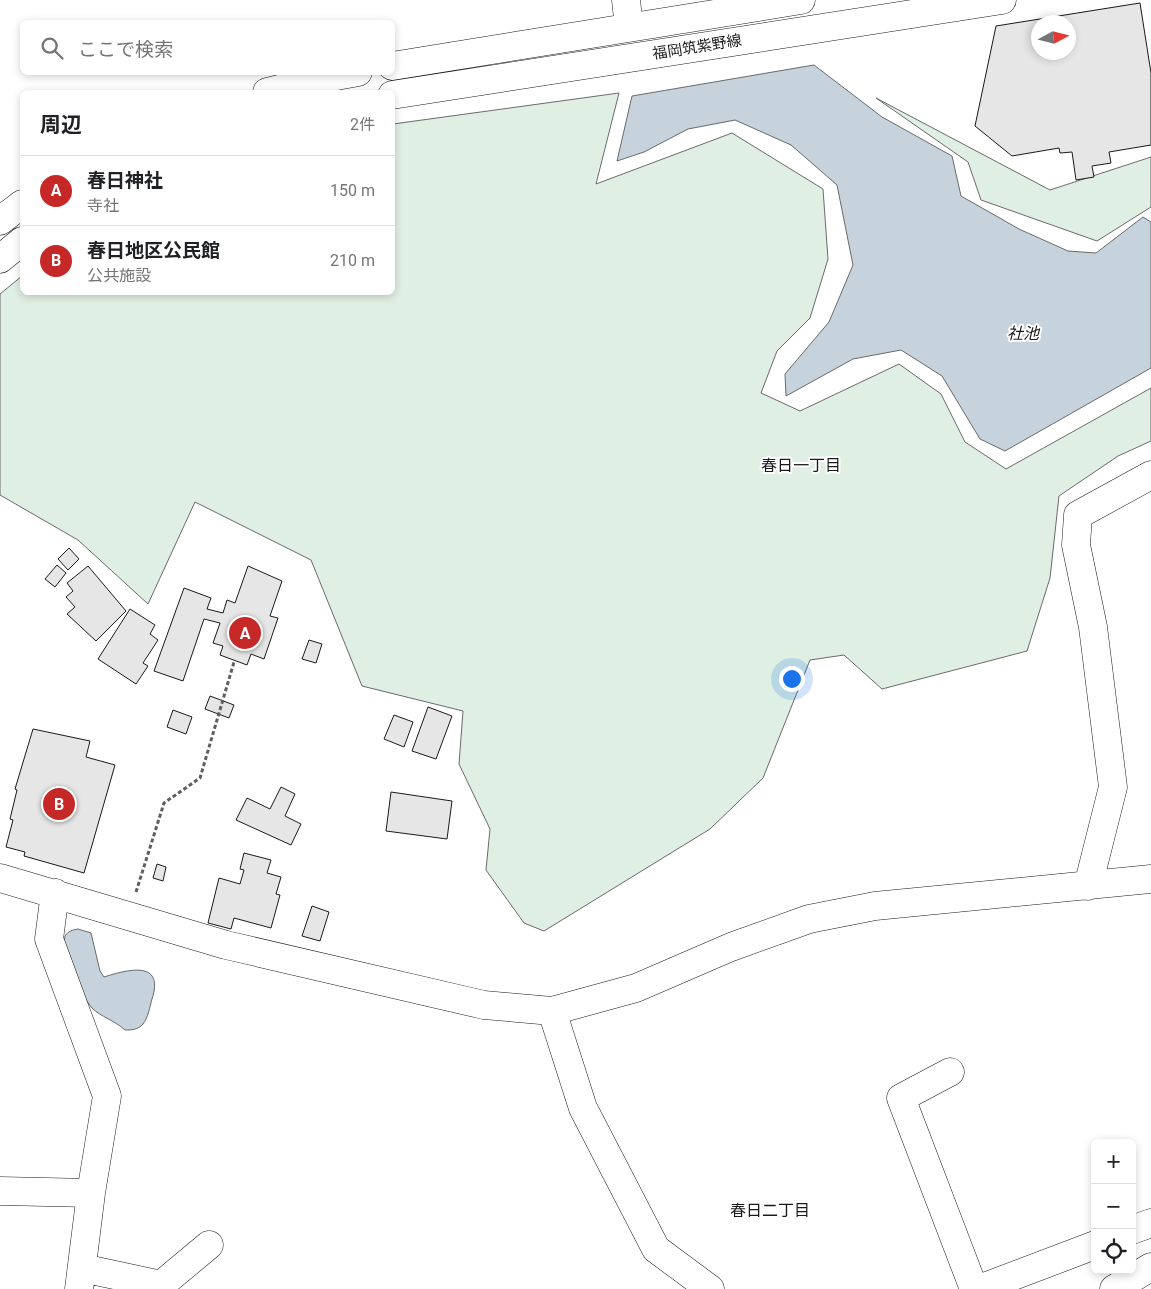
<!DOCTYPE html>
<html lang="ja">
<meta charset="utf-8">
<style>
:root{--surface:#fff;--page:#f2f2f2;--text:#202124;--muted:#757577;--line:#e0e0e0;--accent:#c62828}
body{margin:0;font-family:Roboto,"Noto Sans JP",sans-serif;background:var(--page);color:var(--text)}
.controls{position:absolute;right:15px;bottom:15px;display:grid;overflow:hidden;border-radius:8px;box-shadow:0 2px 8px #0003}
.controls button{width:45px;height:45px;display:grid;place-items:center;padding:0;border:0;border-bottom:1px solid var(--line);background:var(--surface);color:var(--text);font:25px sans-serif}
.compass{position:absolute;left:1031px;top:15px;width:45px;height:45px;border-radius:50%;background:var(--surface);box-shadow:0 2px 8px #0003;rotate:83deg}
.you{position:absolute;left:791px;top:678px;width:18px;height:18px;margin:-12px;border:4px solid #fff;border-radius:50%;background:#1a73e8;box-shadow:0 0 0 8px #1a73e833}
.badge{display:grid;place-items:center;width:32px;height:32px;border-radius:50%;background:var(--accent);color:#fff;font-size:16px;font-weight:700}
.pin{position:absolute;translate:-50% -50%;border:2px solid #fff;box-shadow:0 1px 5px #0006}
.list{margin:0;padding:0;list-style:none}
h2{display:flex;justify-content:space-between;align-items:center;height:65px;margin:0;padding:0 20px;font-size:21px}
h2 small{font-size:16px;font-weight:400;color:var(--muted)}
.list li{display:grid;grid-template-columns:32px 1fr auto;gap:15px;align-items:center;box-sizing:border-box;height:70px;padding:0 20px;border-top:1px solid var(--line)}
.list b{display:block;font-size:19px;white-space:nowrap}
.list p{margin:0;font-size:16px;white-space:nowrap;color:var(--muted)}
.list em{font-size:16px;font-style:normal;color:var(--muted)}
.icon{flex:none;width:28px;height:28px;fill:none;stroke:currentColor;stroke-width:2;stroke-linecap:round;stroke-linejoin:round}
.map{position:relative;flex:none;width:1151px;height:1289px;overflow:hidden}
.search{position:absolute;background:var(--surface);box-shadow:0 2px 8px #0003;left:20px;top:20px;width:375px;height:55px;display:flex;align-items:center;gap:12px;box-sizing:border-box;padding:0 18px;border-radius:8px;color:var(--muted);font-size:19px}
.panel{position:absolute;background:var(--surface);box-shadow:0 2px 8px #0003;left:20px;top:90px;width:375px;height:205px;border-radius:8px}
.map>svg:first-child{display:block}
</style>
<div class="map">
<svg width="1151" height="1289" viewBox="0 0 1151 1289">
<rect width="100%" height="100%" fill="#fff"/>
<!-- green -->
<path fill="#e0efe3" stroke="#6a6a6a" d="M619,93L596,184L732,133L823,189L828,259L810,318L777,351L761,393L800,411L899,364L941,394L965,442L1006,469L1151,388V441L1118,456L1059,496L1050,578L1027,651L882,689L844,655L810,660L763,778L710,829L544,931L524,923L486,870L490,829L459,764L463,711L362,686L311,560L195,502L148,604L78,540L0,495V294L22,276V292H392L393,124Z
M876,98L1050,190L1151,157V207L1097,241L981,200L968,162Z"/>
<!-- water -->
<path fill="#c6d2dc" stroke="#6a6a6a" d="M814,65L882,117L952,156L961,196L1019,229L1068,251L1096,253L1143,217L1151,222V368L1005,451L980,439L942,376L901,350L853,359L786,396L785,374L829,322L853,265L837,185L791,145L735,120L688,129L644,152L617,161L632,96Z
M78,929L91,933L100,971L104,977C126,970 165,959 152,999C150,1006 148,1018 143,1024C138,1030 131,1030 125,1030C114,1020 101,1017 92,1008C83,999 60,948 65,936C68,931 73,930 78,929Z"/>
<!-- building -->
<path fill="#e6e6e6" stroke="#1a1a1a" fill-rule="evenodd" d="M1140,3L1151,73V145L1109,152L1111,163L1092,166L1094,177L1076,180L1072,152L1060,153L1059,148L1012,156L975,126L996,26ZM1038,22H1068V52H1038Z
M69,548L79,559L68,570L58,559Z
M57,565L66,573L55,587L45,579Z
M88,566L126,611L96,641L67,614L75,607L66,597L73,591L67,583Z
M248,566L282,581L270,616L278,618L264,659L251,654L247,665L220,655L223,646L213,643L220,623L204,619L183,681L154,671L184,588L211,598L207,609L223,613L227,600L235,603Z
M130,609L155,625L150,634L158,640L143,663L148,666L136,684L98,659Z
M309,640L322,644L316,663L302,659Z
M210,696L234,705L229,718L205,709Z
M428,707L452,716L436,759L412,751Z
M173,710L192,717L186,734L167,727Z
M394,715L413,722L404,747L384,739Z
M33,729L90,741L86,757L115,765L84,873L24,856L25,852L6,847L13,820L10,819L17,790L15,789Z
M281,787L295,794L285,816L301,824L291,845L236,820L247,798L270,809Z
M391,792L452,801L447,839L386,831Z
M244,853L271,860L267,873L281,877L276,894L280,895L271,928L234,918L231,929L208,923L219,878L240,884L244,870L240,869Z
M157,864L166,867L163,881L153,878Z
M312,906L329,912L320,941L302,936Z"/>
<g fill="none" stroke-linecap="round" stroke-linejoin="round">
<!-- minor casing -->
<g stroke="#1a1a1a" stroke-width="29">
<path id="minor" d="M626,0L629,27
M0,878L226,945L484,1005L552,1011L636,988L731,947L809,919L875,906L1151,879
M1088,886L1113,787L1093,627L1076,545L1078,515L1151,475
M55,893L49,939L107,1096L91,1193L79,1289
M552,1011L583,1108L656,1249L710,1289
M950,1072L901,1098L974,1289
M0,1191L91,1193
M1132,1230L1151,1223
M82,1268L161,1285L209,1245
M979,1289L1095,1245
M1114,1289L1151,1267"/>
</g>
<!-- major casing -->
<g stroke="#1a1a1a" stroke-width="29">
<path id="major" d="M392,66L801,0
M267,92L315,80L358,72
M392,95L1002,0
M0,221L22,204
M0,259L22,241"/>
</g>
<!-- path -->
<path stroke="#5f5f5f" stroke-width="3" stroke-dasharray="4 2.5" stroke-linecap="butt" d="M136,892L164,803L200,778L234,662"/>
<!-- minor -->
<use href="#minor" stroke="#fff" stroke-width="28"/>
<!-- major -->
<use href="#major" stroke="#fff" stroke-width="28"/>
</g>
<g text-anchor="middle" stroke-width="4" stroke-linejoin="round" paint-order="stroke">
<!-- street labels -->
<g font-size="15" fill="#1a1a1a" stroke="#fff">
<text transform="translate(697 47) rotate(-9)" y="5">福岡筑紫野線</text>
</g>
<!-- water labels -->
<g font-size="16" font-style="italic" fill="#1a1a1a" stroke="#fff">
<text x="1023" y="339">社池</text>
</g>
<!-- neighbourhood labels -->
<g font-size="16" fill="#1a1a1a" stroke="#fff">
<text x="801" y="471">春日一丁目</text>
<text x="770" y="1216">春日二丁目</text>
</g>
</g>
</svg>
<div class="controls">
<button>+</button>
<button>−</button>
<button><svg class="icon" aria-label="locate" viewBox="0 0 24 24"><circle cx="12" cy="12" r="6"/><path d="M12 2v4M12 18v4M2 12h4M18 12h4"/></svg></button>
</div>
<svg class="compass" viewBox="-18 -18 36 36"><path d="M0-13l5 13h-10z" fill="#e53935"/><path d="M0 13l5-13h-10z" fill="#757577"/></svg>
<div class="you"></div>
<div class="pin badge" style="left:245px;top:633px">A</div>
<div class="pin badge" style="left:59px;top:804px">B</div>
<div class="search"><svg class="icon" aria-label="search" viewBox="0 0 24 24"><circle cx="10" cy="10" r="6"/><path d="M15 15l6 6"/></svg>ここで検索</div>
<section class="panel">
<h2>周辺<small>2件</small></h2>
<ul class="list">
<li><span class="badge">A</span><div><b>春日神社</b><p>寺社</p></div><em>150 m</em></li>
<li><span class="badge">B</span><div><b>春日地区公民館</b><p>公共施設</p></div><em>210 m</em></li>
</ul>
</section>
</div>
